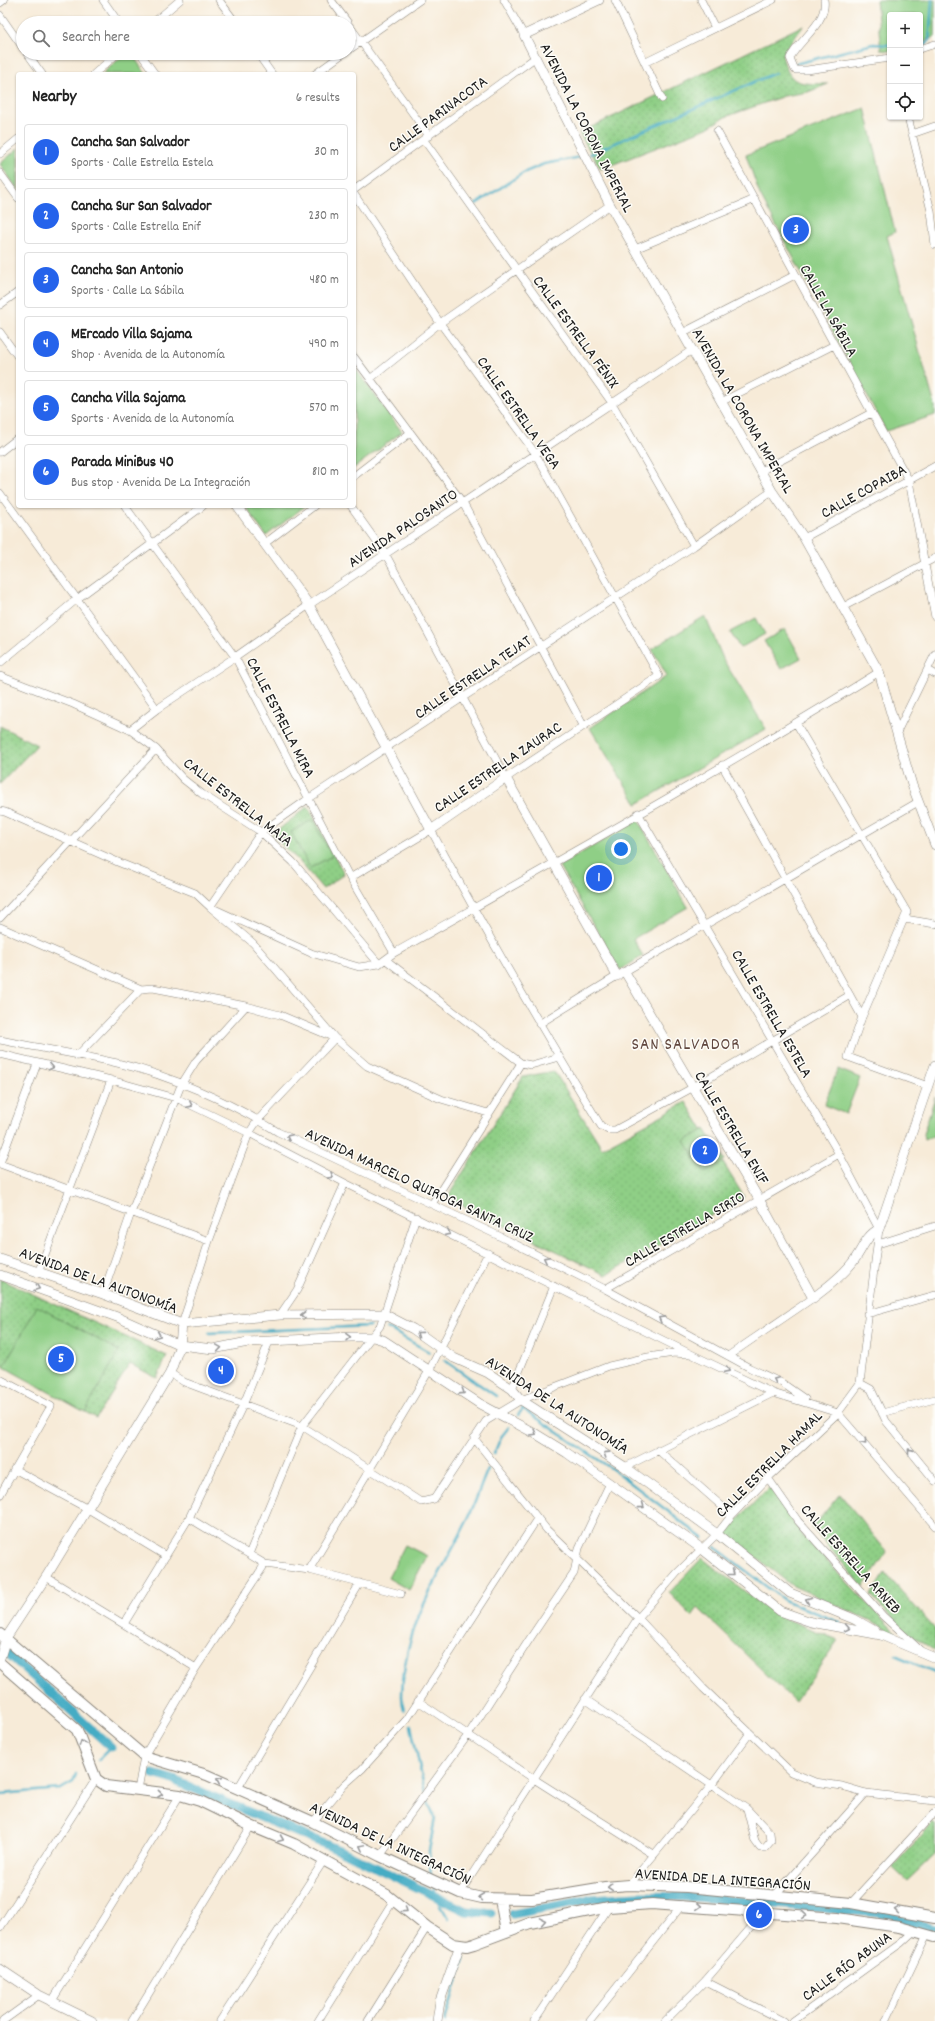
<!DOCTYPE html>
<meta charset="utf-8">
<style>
:root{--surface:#fff;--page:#f2f2f2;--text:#222;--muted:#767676;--line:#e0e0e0;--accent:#2563eb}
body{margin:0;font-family:Dekko,sans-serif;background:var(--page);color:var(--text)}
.controls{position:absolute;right:12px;top:12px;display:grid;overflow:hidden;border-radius:4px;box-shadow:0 1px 3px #0004}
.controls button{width:36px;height:36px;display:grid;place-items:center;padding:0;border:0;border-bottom:1px solid var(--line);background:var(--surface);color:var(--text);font:20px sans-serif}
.you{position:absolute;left:621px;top:849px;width:14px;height:14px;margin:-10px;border:3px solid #fff;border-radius:50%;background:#1a73e8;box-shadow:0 0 0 6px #1a73e833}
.badge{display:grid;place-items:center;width:26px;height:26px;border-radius:50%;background:var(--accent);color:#fff;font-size:13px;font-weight:700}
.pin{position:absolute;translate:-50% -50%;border:2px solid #fff;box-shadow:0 1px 4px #0006}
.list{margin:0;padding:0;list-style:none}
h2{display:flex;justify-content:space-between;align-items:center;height:52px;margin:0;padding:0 16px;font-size:17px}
h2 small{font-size:13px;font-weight:400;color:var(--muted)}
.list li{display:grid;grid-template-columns:26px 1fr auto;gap:12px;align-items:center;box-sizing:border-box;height:56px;margin:0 8px 8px;padding:0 8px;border:1px solid var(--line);border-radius:4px}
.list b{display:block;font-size:15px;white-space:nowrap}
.list p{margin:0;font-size:13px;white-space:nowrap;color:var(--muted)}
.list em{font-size:13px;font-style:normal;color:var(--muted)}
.icon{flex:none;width:22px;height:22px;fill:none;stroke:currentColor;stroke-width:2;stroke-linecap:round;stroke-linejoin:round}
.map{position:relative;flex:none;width:935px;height:2021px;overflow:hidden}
.search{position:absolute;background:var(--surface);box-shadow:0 1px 3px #0004;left:16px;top:16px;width:340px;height:44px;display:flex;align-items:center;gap:10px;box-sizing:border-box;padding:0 14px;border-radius:22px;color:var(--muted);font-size:15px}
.panel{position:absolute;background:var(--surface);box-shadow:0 1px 3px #0004;left:16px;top:72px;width:340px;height:436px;border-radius:4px}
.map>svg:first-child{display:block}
</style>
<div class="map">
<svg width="935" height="2021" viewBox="0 0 935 2021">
<defs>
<pattern id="grass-dots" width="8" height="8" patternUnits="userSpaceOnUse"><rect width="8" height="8" fill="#8fcf86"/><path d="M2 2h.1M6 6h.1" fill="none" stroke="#7bb173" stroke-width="1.8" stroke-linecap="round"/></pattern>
</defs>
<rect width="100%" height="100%" fill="#fdfcf7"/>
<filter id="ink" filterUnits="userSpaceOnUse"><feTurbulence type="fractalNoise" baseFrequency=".025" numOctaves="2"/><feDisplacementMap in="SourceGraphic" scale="8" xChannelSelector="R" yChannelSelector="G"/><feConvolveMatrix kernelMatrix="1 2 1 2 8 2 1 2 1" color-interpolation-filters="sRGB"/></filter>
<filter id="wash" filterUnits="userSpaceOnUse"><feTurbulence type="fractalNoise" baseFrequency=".012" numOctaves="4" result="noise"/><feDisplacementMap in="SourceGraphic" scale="16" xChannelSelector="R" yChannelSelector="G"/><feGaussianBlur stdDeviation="0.9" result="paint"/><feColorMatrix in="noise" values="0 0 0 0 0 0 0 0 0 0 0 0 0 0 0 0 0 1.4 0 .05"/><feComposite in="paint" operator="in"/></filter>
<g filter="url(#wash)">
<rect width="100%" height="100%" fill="#f7ebd8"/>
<!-- grass -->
<path fill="url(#grass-dots)" stroke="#567651" d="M804,25L782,55C790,86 798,83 828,84L808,92L784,96L725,117L707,128L601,169L579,133Z
M0,726L37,745L0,784Z
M308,806L344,874L323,889L300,862L272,835Z
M554,1071L602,1148L686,1102L744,1197L606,1275L447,1198L523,1077Z
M0,1279L167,1356L157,1378L130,1364L96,1418L0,1364Z
M769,1487L804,1537L899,1636L872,1621L791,1585L725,1533Z
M840,1494L887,1552L863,1587L812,1528Z
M702,1558L774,1614L838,1640L795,1702L698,1608L692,1616L669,1593Z
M885,1573L935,1629V1651L903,1629L871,1595Z
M933,1823L935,1825V1854L907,1881L892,1867Z"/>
<!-- green -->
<path fill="#8fcf86" stroke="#567651" d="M876,0H935V37L920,42V15H890V51L881,50Z
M126,53H131L146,74H102Z
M865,108L895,232L887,236L935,406V415L886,431L760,195L746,155Z
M18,148V190L0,164Z
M354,367L402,432L354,468Z
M245,506H305L266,536Z
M705,616L724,661L766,729L637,804L590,728L667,676L652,649Z
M756,618L765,634L740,648L730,632Z
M785,629L801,658L781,669L764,641Z
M312,820L332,856L310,868L291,832Z
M638,820L688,907L633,939L643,956L620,970L559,866Z
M838,1069L860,1078L846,1114L824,1105Z
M935,1097V1135L924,1140L923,1134Z
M705,1129L725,1160L705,1173L685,1141Z
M37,1306L119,1351L85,1412L4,1367Z
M405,1545L427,1556L409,1590L388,1578Z"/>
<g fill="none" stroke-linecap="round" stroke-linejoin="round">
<!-- stream -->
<path stroke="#44acc4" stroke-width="2.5" d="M925,45L929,41L932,0
M795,64L873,44L890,45
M590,154L775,73
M476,204L523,173L544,164L580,157
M387,1328L429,1352
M209,1333L371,1326
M444,1360L496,1396
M522,1408L615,1471L703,1538
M518,1415L523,1409
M494,1454L501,1437L509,1427
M715,1547L784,1600L840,1623
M895,1655L935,1672
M404,1710C401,1700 402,1691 403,1680C408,1619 440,1576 466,1523C475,1505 480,1486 488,1469
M411,1726L425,1792
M98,1760L111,1747
M0,1794L61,1789L73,1782L76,1774
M426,1797L435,1818L429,1851L431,1877
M433,1883L434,1891
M440,1905L449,1919
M445,2021L464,1958"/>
<!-- canal -->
<path stroke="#44acc4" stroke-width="9" d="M3,1649L111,1747
M153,1774L171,1779L348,1854L466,1911L491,1913
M513,1914L592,1899L638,1896L694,1897L876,1913L935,1928"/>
</g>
</g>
<g filter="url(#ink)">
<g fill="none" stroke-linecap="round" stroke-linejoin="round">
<!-- minor casing -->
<g stroke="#8a847a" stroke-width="8">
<path id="minor" d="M103,0L119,23
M219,0L236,23
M331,0L348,23
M504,0L524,35
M615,0L662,99
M701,0L715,28
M824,0C828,22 798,41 790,58L795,70H807L890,58
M0,3L4,0
M0,15L23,48
M153,23L180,0
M349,25L429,136
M920,49L935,44
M349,50L420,0
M27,53L42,74
M140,53L155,74
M257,53L272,74
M646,62L773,0
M94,74L118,53
M315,74L344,53
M908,117L931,211L935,245
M717,131L909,481L935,617
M912,134L935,126
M424,140L612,403L694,546
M0,154L18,139
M0,173L18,198
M354,190L536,57
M635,249L755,199
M0,305L18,292
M0,332L18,357
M682,333L795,275
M354,357L463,503L583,725
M370,379L440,323L610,205
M721,402L834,345
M0,452L18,438
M761,471L871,413
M354,476L410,433
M0,493L157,709
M125,506L235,657L350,878L394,953
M351,506L386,555L506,778L659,676L535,453L440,323L354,194
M804,538L935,466
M264,544L314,506
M843,607L935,558
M0,663L77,599L203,506
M928,670L935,674
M0,676L73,704L130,730L156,749L183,779L202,794L261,832L293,862L379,964
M796,723L907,912L862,1017L848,1057L928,1086
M130,730L157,709L235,657L309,605L692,350
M897,732L935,654
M722,765L862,1017
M0,811L5,812L120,863L195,893L210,907L311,953L359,967L379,964L394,953C557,861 721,770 879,672
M350,878L431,830C485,931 542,1029 601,1126L608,1130H615L692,1088L850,995
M0,918L156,749
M905,919L935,924
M0,927L141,989L153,988L246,1006L280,1015L335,1038L367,1066L441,1099L488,1113
M386,960L521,1063L531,1065L559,1057
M539,1024L617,976L918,802
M0,1040C39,1048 78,1054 117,1063C170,1075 232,1103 278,1132L497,1235L605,1289L750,1368L782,1383L805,1399
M0,1054L111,1080L176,1098L249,1133L345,1183L691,1354L773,1393L838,1413L935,1526
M77,1056L141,989
M0,1163L37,1064
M0,1164L209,1241
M432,1204L521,1063
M878,1244L935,1226
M38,1273L111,1080
M605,1289L839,1154
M103,1294L131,1213L181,1085L196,1061L246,1006
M867,1314L935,1295
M280,1315L297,1290L345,1183
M182,1324L209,1241L249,1133L258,1120L335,1038L253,943L210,907L261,832L308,799L694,546L772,491
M728,1356L813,1298
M170,1373L184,1382L302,1426L421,1502L434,1499L486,1421L521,1400L609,1366L648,1357L674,1353L687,1354
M0,1379L51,1406L0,1495
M860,1383L871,1389L886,1421L935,1481
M512,1389L554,1286
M882,1413L935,1399
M474,1438L547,1530L638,1618L703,1688L791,1772L815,1782L842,1786L866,1793L935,1801
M658,1450L732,1515
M625,1467L773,1393
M14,1469L88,1509L166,1556
M768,1478L798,1521L883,1616L920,1650
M189,1518L265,1564
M249,1554L302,1426L380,1326L416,1217
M309,1570L429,1371L488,1253
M46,1577L196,1668
M124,1624L189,1518L244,1403L269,1342
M585,1699L747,1809L770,1833L771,1841L765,1848H760L755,1841L747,1809
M418,1701L534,1779L654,1855
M238,1788L360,1583
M138,1790L144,1756L196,1668L265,1564L309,1570L401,1594
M313,1822L344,1785L362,1769L407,1719L537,1519
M380,1856L468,1735L529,1640L574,1573L579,1548L610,1483
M629,1885L711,1786L750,1733
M460,1893L638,1618L677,1573L717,1534L732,1515L768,1478L838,1413L860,1383L879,1229L839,1154L638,813
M775,1895L866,1793
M851,1903L935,1812
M0,1928L96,1779
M705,1981L783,2021
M52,2001L180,1795
M3,2021L39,1995
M132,2021L251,1826
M220,2021L324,1860
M318,2021L393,1901
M368,2021L427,1927
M534,2021L609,1907
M590,2021L682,1905
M665,2021L705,1981L765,1911
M793,2021L901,1943L914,1931
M886,2021L927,1935"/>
</g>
<!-- tertiary casing -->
<g stroke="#8a847a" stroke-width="10">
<path id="tertiary" d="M599,0L524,35L610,205L772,491L804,538L879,672L912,785L935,845
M237,506L309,605L431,830L506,778L617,976
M625,972L760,1201L813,1298C828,1287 841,1277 852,1263C862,1251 865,1236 879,1229L935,1065
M0,1259L103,1294L182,1324L280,1315L384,1314L413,1329L454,1358L488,1373L512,1389L521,1400L625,1467L717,1534L790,1593L854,1619L875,1631
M0,1275L117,1317L180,1345L213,1349L248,1342L351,1337H373L383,1340L480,1404L536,1434L567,1453L702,1549L780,1611L811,1622L881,1635L935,1658
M0,1658L6,1638L46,1577L170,1373L180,1345L182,1324
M0,1969L39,1995L92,2021
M437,2021L440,2001L460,1945"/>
</g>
<!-- secondary casing -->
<g stroke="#8a847a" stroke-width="12">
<path id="secondary" d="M0,1634L144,1756L207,1775L313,1822L380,1856L460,1893L482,1898L532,1899L605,1887L629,1885L687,1887L851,1903L935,1918
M0,1663L77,1730L96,1779L106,1786L180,1795L200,1801L251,1826L294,1844L387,1895L427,1927L453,1944L467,1946L474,1944L530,1923L609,1907L652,1904L837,1918L899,1927L935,1937
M500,1899L506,1932"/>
</g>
<!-- minor -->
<use href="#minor" stroke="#fff" stroke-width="7"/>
<!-- tertiary -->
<use href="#tertiary" stroke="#fff" stroke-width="9"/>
<!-- secondary -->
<use href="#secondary" stroke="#fff" stroke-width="10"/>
</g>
<!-- one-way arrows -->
<defs><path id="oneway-chevron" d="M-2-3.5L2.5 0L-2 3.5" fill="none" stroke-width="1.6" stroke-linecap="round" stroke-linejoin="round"/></defs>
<g stroke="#999">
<use href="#oneway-chevron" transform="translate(51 1067) rotate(12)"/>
<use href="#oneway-chevron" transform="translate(190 1105) rotate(26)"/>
<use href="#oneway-chevron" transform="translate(289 1137) rotate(-155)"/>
<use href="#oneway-chevron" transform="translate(331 1176) rotate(28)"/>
<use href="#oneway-chevron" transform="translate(448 1233) rotate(27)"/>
<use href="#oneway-chevron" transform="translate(546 1259) rotate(-154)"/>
<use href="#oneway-chevron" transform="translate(37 1288) rotate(20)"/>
<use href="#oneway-chevron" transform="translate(303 1315) rotate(180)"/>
<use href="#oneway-chevron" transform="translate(661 1319) rotate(-151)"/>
<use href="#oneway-chevron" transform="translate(419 1334) rotate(-144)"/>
<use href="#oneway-chevron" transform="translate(158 1335) rotate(23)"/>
<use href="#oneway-chevron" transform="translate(348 1337) rotate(-2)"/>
<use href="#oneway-chevron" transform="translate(219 1348) rotate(-9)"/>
<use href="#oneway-chevron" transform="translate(727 1370) rotate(26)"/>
<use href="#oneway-chevron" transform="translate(776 1380) rotate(-156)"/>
<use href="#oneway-chevron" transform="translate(462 1392) rotate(33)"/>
<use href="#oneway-chevron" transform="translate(534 1433) rotate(30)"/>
<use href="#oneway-chevron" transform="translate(864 1442) rotate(50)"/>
<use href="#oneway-chevron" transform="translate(910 1451) rotate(-129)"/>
<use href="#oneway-chevron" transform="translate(606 1454) rotate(-147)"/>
<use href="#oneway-chevron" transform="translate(642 1506) rotate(36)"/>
<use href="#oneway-chevron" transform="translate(732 1573) rotate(38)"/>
<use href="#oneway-chevron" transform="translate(808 1600) rotate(-158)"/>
<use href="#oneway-chevron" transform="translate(847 1628) rotate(10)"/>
<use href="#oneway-chevron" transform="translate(82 1743) rotate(-110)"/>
<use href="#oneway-chevron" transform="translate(219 1780) rotate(-156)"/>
<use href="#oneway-chevron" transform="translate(160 1794) rotate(6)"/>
<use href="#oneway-chevron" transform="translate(281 1839) rotate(22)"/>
<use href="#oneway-chevron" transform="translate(362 1847) rotate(-153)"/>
<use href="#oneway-chevron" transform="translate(610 1887) rotate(175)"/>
<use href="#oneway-chevron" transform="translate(481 1897) rotate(-172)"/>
<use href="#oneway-chevron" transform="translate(699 1906) rotate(4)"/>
<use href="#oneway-chevron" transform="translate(405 1910) rotate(37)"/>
<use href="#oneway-chevron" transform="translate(897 1910) rotate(-171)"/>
<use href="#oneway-chevron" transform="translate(804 1915) rotate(5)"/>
<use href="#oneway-chevron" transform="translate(543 1921) rotate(-10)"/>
</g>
</g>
<g text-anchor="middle" stroke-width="3" stroke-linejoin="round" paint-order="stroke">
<!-- street labels -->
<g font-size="16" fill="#1c1c1c" stroke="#fdfcf7">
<text transform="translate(437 113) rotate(-36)" y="6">CALLE PARINACOTA</text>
<text transform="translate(588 127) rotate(63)" y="6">AVENIDA LA CORONA IMPERIAL</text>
<text transform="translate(830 310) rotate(61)" y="6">CALLE LA SÁBILA</text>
<text transform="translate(577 331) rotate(54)" y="6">CALLE ESTRELLA FÉNIX</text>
<text transform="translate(744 410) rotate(60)" y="6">AVENIDA LA CORONA IMPERIAL</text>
<text transform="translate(520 412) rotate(55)" y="6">CALLE ESTRELLA VEGA</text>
<text transform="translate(863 490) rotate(-29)" y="6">CALLE COPAIBA</text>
<text transform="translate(402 527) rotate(-34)" y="6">AVENIDA PALOSANTO</text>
<text transform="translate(472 676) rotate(-34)" y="6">CALLE ESTRELLA TEJAT</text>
<text transform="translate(282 717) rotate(63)" y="6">CALLE ESTRELLA MIRA</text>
<text transform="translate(497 766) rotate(-34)" y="6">CALLE ESTRELLA ZAURAC</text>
<text transform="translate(239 801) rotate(38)" y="6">CALLE ESTRELLA MAIA</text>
<text transform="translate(773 1013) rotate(60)" y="6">CALLE ESTRELLA ESTELA</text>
<text transform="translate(733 1127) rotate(59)" y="6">CALLE ESTRELLA ENIF</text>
<text transform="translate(420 1184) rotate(25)" y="6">AVENIDA MARCELO QUIROGA SANTA CRUZ</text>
<text transform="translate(684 1228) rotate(-30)" y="6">CALLE ESTRELLA SIRIO</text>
<text transform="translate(99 1279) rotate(20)" y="6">AVENIDA DE LA AUTONOMÍA</text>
<text transform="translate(558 1404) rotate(33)" y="6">AVENIDA DE LA AUTONOMÍA</text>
<text transform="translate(768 1463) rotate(-45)" y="6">CALLE ESTRELLA HAMAL</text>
<text transform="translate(852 1558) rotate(48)" y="6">CALLE ESTRELLA ARNEB</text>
<text transform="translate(391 1842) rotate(25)" y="6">AVENIDA DE LA INTEGRACIÓN</text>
<text transform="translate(723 1878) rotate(4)" y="6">AVENIDA DE LA INTEGRACIÓN</text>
<text transform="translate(846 1965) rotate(-36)" y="6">CALLE RÍO ABUNA</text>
</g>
<!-- neighbourhood labels -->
<g font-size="17" letter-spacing="1" fill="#61473e" stroke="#fdfcf7">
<text x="686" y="1049">SAN SALVADOR</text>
</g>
</g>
</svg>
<div class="controls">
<button>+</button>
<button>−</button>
<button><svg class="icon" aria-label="locate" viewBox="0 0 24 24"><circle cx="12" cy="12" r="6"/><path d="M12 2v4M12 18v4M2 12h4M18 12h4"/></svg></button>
</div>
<div class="you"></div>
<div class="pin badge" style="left:599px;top:878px">1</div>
<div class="pin badge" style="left:705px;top:1151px">2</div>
<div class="pin badge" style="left:796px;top:230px">3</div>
<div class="pin badge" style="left:221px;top:1371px">4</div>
<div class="pin badge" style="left:61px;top:1359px">5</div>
<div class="pin badge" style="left:759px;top:1915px">6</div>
<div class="search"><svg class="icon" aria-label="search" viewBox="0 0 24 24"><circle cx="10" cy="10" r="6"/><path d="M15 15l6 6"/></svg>Search here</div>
<section class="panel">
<h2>Nearby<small>6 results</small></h2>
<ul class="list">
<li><span class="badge">1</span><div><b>Cancha San Salvador</b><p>Sports · Calle Estrella Estela</p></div><em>30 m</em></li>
<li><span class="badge">2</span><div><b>Cancha Sur San Salvador</b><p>Sports · Calle Estrella Enif</p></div><em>230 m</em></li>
<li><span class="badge">3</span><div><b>Cancha San Antonio</b><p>Sports · Calle La Sábila</p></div><em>480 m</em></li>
<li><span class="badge">4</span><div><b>MErcado Villa Sajama</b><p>Shop · Avenida de la Autonomía</p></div><em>490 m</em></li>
<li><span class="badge">5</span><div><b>Cancha Villa Sajama</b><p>Sports · Avenida de la Autonomía</p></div><em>570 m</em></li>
<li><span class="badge">6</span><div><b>Parada MiniBus 40</b><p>Bus stop · Avenida De La Integración</p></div><em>810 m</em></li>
</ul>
</section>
</div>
